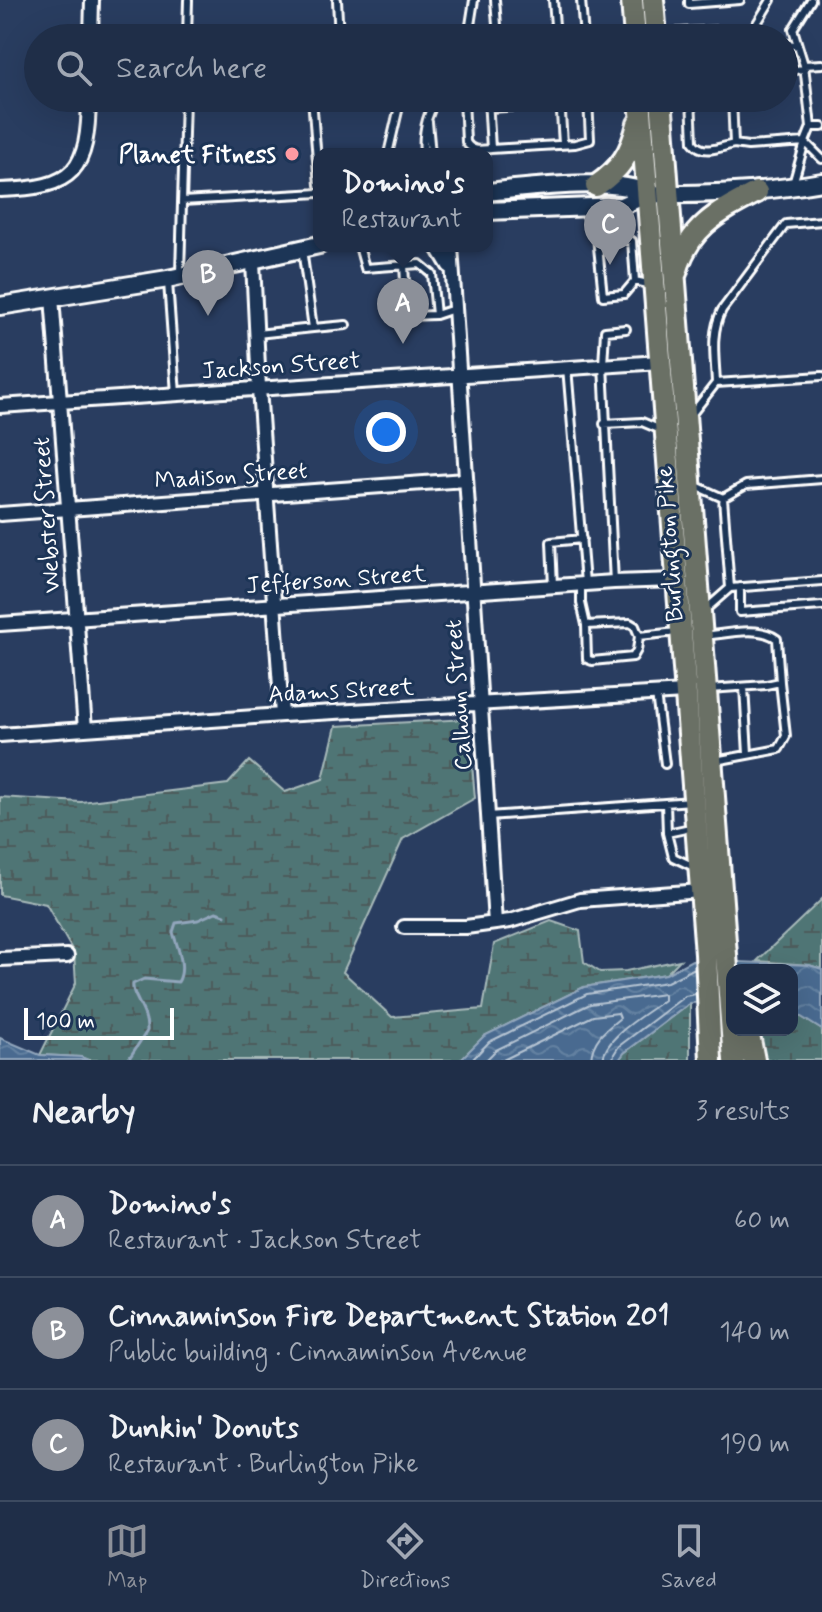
<!DOCTYPE html>
<meta charset="utf-8">
<style>
:root{--surface:#1f2e48;--page:#27364f;--text:#f1f3f6;--muted:#a1a8b4;--line:#3c4a60;--accent:#8c9099}
body{margin:0;font-family:Mynerve,sans-serif;background:var(--page);color:var(--text)}
.controls{position:absolute;right:24px;bottom:24px;display:grid;overflow:hidden;border-radius:16px;box-shadow:0 8px 32px #0002}
.controls button{width:72px;height:72px;display:grid;place-items:center;padding:0;border:0;border-bottom:2px solid var(--line);background:var(--surface);color:var(--text);font:40px sans-serif}
.scale{position:absolute;left:24px;bottom:20px;width:150px;box-sizing:border-box;padding-left:8px;border:4px solid #fff;border-top:0;font-size:22px;line-height:28px;white-space:nowrap;color:#fff;-webkit-text-stroke:6px #1d3557;paint-order:stroke}
.you{position:absolute;left:386px;top:432px;width:28px;height:28px;margin:-20px;border:6px solid #fff;border-radius:50%;background:#1a73e8;box-shadow:0 0 0 12px #1a73e833}
.badge{display:grid;place-items:center;width:52px;height:52px;border-radius:50%;background:var(--accent);color:#fff;font-size:26px;font-weight:700}
.pin{position:absolute;translate:-50% -66px;filter:drop-shadow(0 2px 4px #0008)}
.pin::after{content:'';position:absolute;top:42px;width:28px;height:24px;background:inherit;clip-path:polygon(0 0,100% 0,50% 100%)}
.popup{position:absolute;left:313px;top:148px;width:180px;height:104px;box-sizing:border-box;display:grid;place-content:center;border-radius:16px;background:var(--surface);filter:drop-shadow(0 2px 6px #0005);font-size:26px;white-space:nowrap;color:var(--muted)}
.popup b{font-size:30px;color:var(--text)}
.popup::after{content:'';position:absolute;left:50%;top:100%;margin-left:-16px;border:16px solid transparent;border-top-color:var(--surface)}
.list{margin:0;padding:0;list-style:none}
h2{display:flex;justify-content:space-between;align-items:center;height:104px;margin:0;padding:0 32px;font-size:34px}
h2 small{font-size:26px;font-weight:400;color:var(--muted)}
.list li{display:grid;grid-template-columns:52px 1fr auto;gap:24px;align-items:center;box-sizing:border-box;height:112px;padding:0 32px;border-top:2px solid var(--line)}
.list b{display:block;font-size:30px;white-space:nowrap}
.list p{margin:0;font-size:26px;white-space:nowrap;color:var(--muted)}
.list em{font-size:26px;font-style:normal;color:var(--muted)}
.icon{flex:none;width:44px;height:44px;fill:none;stroke:currentColor;stroke-width:2;stroke-linecap:round;stroke-linejoin:round}
.map{position:relative;flex:none;width:822px;height:1060px;overflow:hidden}
.search{position:absolute;background:var(--surface);box-shadow:0 8px 32px #0002;left:24px;right:24px;top:24px;height:88px;display:flex;align-items:center;gap:20px;box-sizing:border-box;padding:0 28px;border-radius:44px;color:var(--muted);font-size:30px}
.sheet{height:440px;background:var(--surface)}
nav{display:flex;justify-content:space-around;align-items:center;box-sizing:border-box;height:112px;border-top:2px solid var(--line);background:var(--surface);font-size:22px;color:var(--muted)}
nav a{display:grid;justify-items:center;gap:4px}
nav .on{color:var(--accent)}
.map>svg:first-child{display:block}
</style>
<div class="map">
<svg width="822" height="1060" viewBox="0 0 822 1060">
<defs>
<pattern id="wetland-marsh" width="20" height="14" patternUnits="userSpaceOnUse" patternTransform="scale(2)"><rect width="20" height="14" fill="#507475"/><path d="M1 5h8M5 5V1M11 12h8M15 12V8" fill="none" stroke="#4e5c5c"/></pattern>
<pattern id="water-waves" width="16" height="10" patternUnits="userSpaceOnUse" patternTransform="scale(2)"><rect width="16" height="10" fill="#496b90"/><path d="M0 5q4-4 8 0t8 0" fill="none" stroke="#6481a1"/></pattern>
</defs>
<rect width="100%" height="100%" fill="#293d60"/>
<filter id="ink" filterUnits="userSpaceOnUse"><feTurbulence type="fractalNoise" baseFrequency=".0125" numOctaves="2"/><feDisplacementMap in="SourceGraphic" scale="16" xChannelSelector="R" yChannelSelector="G"/><feConvolveMatrix kernelMatrix="1 2 1 2 8 2 1 2 1" color-interpolation-filters="sRGB"/></filter>
<g filter="url(#ink)">
<!-- wetland -->
<path fill="url(#wetland-marsh)" stroke="#a8baba" stroke-width="2" d="M468,719L475,798L403,839L343,972L392,1017L483,1009L494,944L551,921L580,931L584,962L600,972L626,971L680,960L666,974L584,987L484,1036L460,1060H88L81,1057L40,1055L76,983L74,953L46,904L0,895V797L81,802L228,784L249,761L285,792L323,779L336,726Z
M822,899V969L809,965L757,961Z
M690,1003V1060H619L624,1053Z
M792,1011L822,1030V1060H765L760,1030H792Z"/>
<!-- water -->
<path fill="url(#water-waves)" stroke="#92a6bc" stroke-width="2" d="M692,960L809,965L822,969V1030L792,1011V970H732V1001L690,1003L624,1053L619,1060H460L484,1036L584,987L666,974Z
M0,1038L40,1055L81,1057L88,1060H0Z"/>
<g fill="none" stroke-linecap="round" stroke-linejoin="round">
<!-- shore -->
<path stroke="#b6c4d3" stroke-width="2" d="M472,1060L489,1042L587,994L667,982L695,968
M486,1060L496,1050L590,1004L664,994V1000C646,1014 605,1036 603,1060
M503,1060L593,1016L618,1013L620,1018C605,1030 592,1040 591,1060
M613,1060L614,1054L619,1046L685,996L696,994"/>
<!-- stream -->
<path stroke="#92a6bc" stroke-width="3" d="M128,1060L147,1031C148,1009 131,997 133,984L144,979L178,982C187,967 177,947 173,932L176,923L198,920L216,912L225,915"/>
<!-- service casing -->
<g stroke="#fff" stroke-width="12">
<path id="service" d="M337,0L339,38
M495,0L498,38
M553,0L556,38
M581,0L584,38
M689,0V4L740,0
M811,0L793,29L804,65L811,127H822
M659,33L724,30L759,38
M187,38L188,0
M468,38L474,0
M542,38L556,37
M748,38L771,0
M784,43L798,46
M804,65L822,64
M784,71L805,69
M312,98L319,185
M464,98L466,142C472,152 480,150 491,149
M488,98L491,149L575,144L590,140L588,98
M560,98L563,144
M691,98L693,142C703,156 720,147 734,144
M732,98L734,144L748,146L805,142L811,127
M489,108L560,104
M428,122L431,154
M388,154L401,98
M424,154C422,133 426,115 437,98
M793,184L805,142L822,159
M182,201L319,193
M591,210L608,237L632,241L635,281L652,285
M607,237H597L603,296L624,294L635,281
M359,246L365,268L420,264L432,274L436,315L454,309
M404,265L407,316L436,315
M180,273L185,98
M168,282L176,394
M313,328L346,325
M257,334L313,328L302,249
M567,367L585,583
M716,383L822,376
M691,415L716,383C715,358 710,333 722,310L786,224L822,221
M604,424L642,422L661,430
M694,485L723,498
M723,498L746,485L822,479
M723,498L730,588
M614,582L603,365L605,331L626,329
M581,584V603L586,625L630,623L635,626L639,636L677,632
M553,586L551,542L582,539
M740,587V612L822,606
M706,609L730,588L822,581
M586,625L587,659L592,661L633,657L637,650L639,636
M705,636C725,634 760,625 777,639L780,682L766,685L709,689
M744,687L748,754
M656,694L665,764
M715,761L779,749L786,736L780,682
M666,803L667,833L673,857L696,868
M488,816L692,801
M667,833L695,827"/>
</g>
<!-- minor casing -->
<g stroke="#fff" stroke-width="18">
<path id="minor" d="M91,38L92,0
M0,190C75,188 88,171 89,98
M437,246L449,266
M451,246L495,923
M253,262L259,388L282,715
M52,297L85,729
M0,406L660,362
M0,514L465,480
M0,624L614,582L676,580
M0,735L282,715L685,692
M404,927H466L510,921L580,900L701,891
M0,959L67,956"/>
</g>
<!-- secondary casing -->
<g stroke="#fff" stroke-width="22">
<path id="secondary" d="M487,192C524,188 618,176 648,194C707,195 764,192 822,182
M487,211L621,206L648,194
M0,306L168,279L319,245"/>
</g>
<!-- trunk casing -->
<g stroke="#fff" stroke-width="26">
<path id="trunk" d="M632,0L635,38
M653,0L656,38
M640,98L706,954L711,1060
M661,98L734,1060
M596,186C621,169 631,153 638,124
M676,273C688,227 719,212 757,192
M748,1030L754,1060"/>
</g>
<!-- service -->
<use href="#service" stroke="#1d3557" stroke-width="6"/>
<!-- minor -->
<use href="#minor" stroke="#1d3557" stroke-width="12"/>
<!-- secondary -->
<use href="#secondary" stroke="#1d3557" stroke-width="16"/>
<!-- trunk -->
<use href="#trunk" stroke="#6b7065" stroke-width="20"/>
</g>
</g>
<!-- markers -->
<circle fill="#ff9aa2" stroke="#1d3557" stroke-width="3" cx="292" cy="154" r="8"/>
<g text-anchor="middle" stroke-width="6" stroke-linejoin="round" paint-order="stroke">
<!-- poi labels -->
<g font-size="24" font-weight="bold" fill="#fff" stroke="#1d3557" text-anchor="end">
<text x="276" y="162">Planet Fitness</text>
</g>
<!-- street labels -->
<g font-size="24" fill="#fff" stroke="#1d3557">
<text transform="translate(281 365) rotate(-4)" y="8">Jackson Street</text>
<text transform="translate(231 475) rotate(-4)" y="8">Madison Street</text>
<text transform="translate(46 515) rotate(-94)" y="8">Webster Street</text>
<text transform="translate(669 544) rotate(-94)" y="8">Burlington Pike</text>
<text transform="translate(336 579) rotate(-4)" y="8">Jefferson Street</text>
<text transform="translate(341 690) rotate(-3)" y="8">Adams Street</text>
<text transform="translate(458 695) rotate(-94)" y="8">Calhoun Street</text>
</g>
</g>
</svg>
<div class="controls">
<button><svg class="icon" aria-label="layers" viewBox="0 0 24 24"><path d="M12 4l9 5-9 5-9-5zM3 14l9 5 9-5"/></svg></button>
</div>
<div class="scale">100 m</div>
<div class="you"></div>
<div class="pin badge" style="left:403px;top:344px">A</div>
<div class="popup"><b>Domino's</b>Restaurant</div>
<div class="pin badge" style="left:208px;top:316px">B</div>
<div class="pin badge" style="left:610px;top:265px">C</div>
<div class="search"><svg class="icon" aria-label="search" viewBox="0 0 24 24"><circle cx="10" cy="10" r="6"/><path d="M15 15l6 6"/></svg>Search here</div>
</div>
<section class="sheet">
<h2>Nearby<small>3 results</small></h2>
<ul class="list">
<li><span class="badge">A</span><div><b>Domino's</b><p>Restaurant · Jackson Street</p></div><em>60 m</em></li>
<li><span class="badge">B</span><div><b>Cinnaminson Fire Department Station 201</b><p>Public building · Cinnaminson Avenue</p></div><em>140 m</em></li>
<li><span class="badge">C</span><div><b>Dunkin' Donuts</b><p>Restaurant · Burlington Pike</p></div><em>190 m</em></li>
</ul>
</section>
<nav>
<a class="on"><svg class="icon" aria-label="map" viewBox="0 0 24 24"><path d="M3 6l6-2 6 2 6-2v14l-6 2-6-2-6 2zM9 4v14M15 6v14"/></svg>Map</a>
<a><svg class="icon" aria-label="directions" viewBox="0 0 24 24"><path d="M12 3l9 9-9 9-9-9zM9 14v-3h6M13 9l2 2-2 2"/></svg>Directions</a>
<a><svg class="icon" aria-label="saved" viewBox="0 0 24 24"><path d="M7 4h10v16l-5-4-5 4z"/></svg>Saved</a>
</nav>
